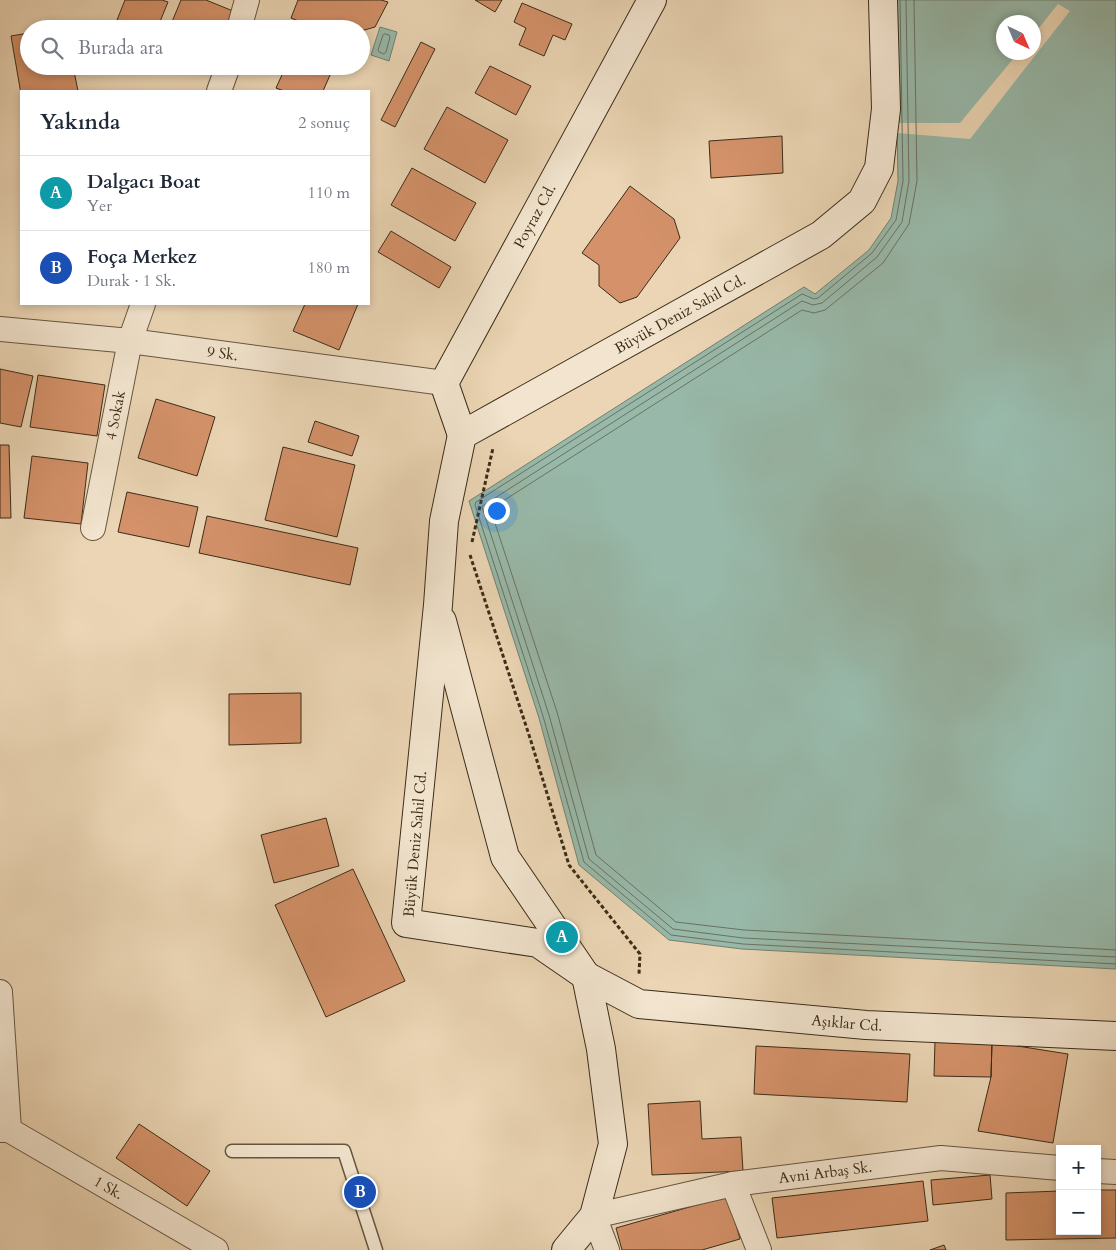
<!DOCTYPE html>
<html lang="tr">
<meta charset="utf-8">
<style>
:root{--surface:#fff;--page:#f6f6f7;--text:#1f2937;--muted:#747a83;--line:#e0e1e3;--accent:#7c3aed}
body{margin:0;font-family:Cardo,serif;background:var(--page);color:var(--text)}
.controls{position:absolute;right:15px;bottom:15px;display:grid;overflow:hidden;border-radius:0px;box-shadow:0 2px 8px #0003}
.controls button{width:45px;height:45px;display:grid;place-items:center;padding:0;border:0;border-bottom:1px solid var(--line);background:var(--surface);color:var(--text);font:25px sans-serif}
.compass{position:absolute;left:996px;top:15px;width:45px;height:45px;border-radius:50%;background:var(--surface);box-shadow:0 2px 8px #0003;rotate:136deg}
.you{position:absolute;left:496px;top:510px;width:18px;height:18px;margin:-12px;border:4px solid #fff;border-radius:50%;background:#1a73e8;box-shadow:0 0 0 8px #1a73e833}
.badge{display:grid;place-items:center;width:32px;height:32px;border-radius:50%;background:var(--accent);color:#fff;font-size:16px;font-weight:700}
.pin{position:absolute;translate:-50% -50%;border:2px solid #fff;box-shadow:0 1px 5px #0006}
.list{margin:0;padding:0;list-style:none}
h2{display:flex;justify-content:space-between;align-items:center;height:65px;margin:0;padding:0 20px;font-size:21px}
h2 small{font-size:16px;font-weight:400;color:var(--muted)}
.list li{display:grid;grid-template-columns:32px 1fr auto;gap:15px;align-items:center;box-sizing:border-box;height:75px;padding:0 20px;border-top:1px solid var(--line)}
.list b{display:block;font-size:19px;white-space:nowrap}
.list p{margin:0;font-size:16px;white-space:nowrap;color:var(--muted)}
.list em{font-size:16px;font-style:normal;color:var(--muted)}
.icon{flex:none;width:28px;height:28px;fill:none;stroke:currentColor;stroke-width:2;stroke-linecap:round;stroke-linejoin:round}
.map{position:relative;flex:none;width:1116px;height:1250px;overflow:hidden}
.search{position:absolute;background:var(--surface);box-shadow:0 2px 8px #0003;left:20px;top:20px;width:350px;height:55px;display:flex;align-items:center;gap:12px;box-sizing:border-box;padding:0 18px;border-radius:28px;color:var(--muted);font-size:19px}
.panel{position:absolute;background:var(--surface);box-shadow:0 2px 8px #0003;left:20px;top:90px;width:350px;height:215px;border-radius:0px}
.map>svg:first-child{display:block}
</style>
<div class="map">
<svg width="1116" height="1250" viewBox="0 0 1116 1250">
<rect width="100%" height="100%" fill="#ebd5b4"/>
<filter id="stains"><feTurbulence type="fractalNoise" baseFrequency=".004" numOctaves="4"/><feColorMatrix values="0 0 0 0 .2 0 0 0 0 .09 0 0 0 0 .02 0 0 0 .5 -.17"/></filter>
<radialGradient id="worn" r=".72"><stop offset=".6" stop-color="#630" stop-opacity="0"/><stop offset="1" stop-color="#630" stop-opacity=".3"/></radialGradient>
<!-- water -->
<path fill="#98b9aa" stroke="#738170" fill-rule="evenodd" d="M895,0H1116V969L742,949L669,940L579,865L539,718L469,501L804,287L815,294L869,250L891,218L898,181ZM1004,22H1034V52H1004Z
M380,27L397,32L389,61L371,55Z"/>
<!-- pier -->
<path fill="#ebd5b4" d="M1058,4L1070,11L970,139L897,133V123H960L1018,53L1034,52V34Z"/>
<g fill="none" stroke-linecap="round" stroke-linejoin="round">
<!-- shore -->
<path stroke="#6a7261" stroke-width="1" d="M900,0L903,181L896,220L872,253L818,298L814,299L802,294L476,502L475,505L543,716L584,862L671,935L743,944L1116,964
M906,0L909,181L902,222L877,257L822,303L813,305L802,301L484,505L482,507L549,715L589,859L673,929L743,938L1116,957
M914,0L917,181L909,224L883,263L825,310L814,313L802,310L492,508L491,511L557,712L596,855L676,922L744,930L1116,950
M385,34L389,35L390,37L386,52L384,54L379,52L378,50L383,35Z"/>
</g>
<!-- building -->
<path fill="#d5926a" stroke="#3b2c18" d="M125,0H162L168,2L157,29H138L117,20Z
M181,0H206L233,11L226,29H169Z
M298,0H381L388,2L375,27L361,31V29H319L291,18Z
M475,0H502L495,12Z
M522,3L572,24L565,40L553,35L544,56L519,45L526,28L514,22Z
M29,33V66H73L78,91H21V94L11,36Z
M421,42L435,49L395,127L381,120Z
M286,66H334L323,91H284L276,88Z
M490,66L531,86L516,115L475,93Z
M447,107L508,140L485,183L424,149Z
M782,136L783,173L711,178L709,141Z
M412,168L476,203L455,241L391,205Z
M630,186L674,219L680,238L637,297L620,303L599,286V265L582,253Z
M391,231L451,267L439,288L378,252Z
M305,304H358L339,350L293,331Z
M0,369L33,376L21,427L0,423Z
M38,375L105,385L97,436L30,427Z
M156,399L215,417L197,476L138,458Z
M315,421L359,436L352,456L308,442Z
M0,445H9L11,518H0Z
M283,447L355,465L337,537L265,520Z
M32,456L88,463L81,524L24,518Z
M127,492L198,507L189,547L118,532Z
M207,516L358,548L350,585L199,553Z
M301,693V743L229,745V694Z
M326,818L339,866L274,883L261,835Z
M353,869L405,981L326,1017L275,905Z
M935,1041L992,1042L991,1077L934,1076Z
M992,1042L1068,1054L1053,1143L978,1131L991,1077Z
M756,1046L910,1054L907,1102L754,1094Z
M700,1101L702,1139L741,1137L743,1171L652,1175L648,1104Z
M139,1124L210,1171L187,1206L116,1158Z
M990,1175L992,1199L933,1205L931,1180Z
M923,1181L928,1221L777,1238L772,1198Z
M1097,1190H1116V1238L1006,1240V1193L1060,1191V1231H1097Z
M728,1196L740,1239L702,1250H622L616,1228Z
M944,1245L946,1250H930Z"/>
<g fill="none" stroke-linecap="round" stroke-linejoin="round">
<!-- lane casing -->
<g stroke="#67563f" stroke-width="15">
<path id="lane" d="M232,1151H344L376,1250"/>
</g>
<!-- street casing -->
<g stroke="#67563f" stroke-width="26">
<g id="street">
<path d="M239,29L247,0"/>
<path d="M219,91L228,66"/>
<path id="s1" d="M0,329L130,341L444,383"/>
<path id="s2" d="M93,528L130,341L143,304"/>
<path d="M0,992L9,1130"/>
<path id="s3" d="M0,1130H9L216,1250"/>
<path d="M1097,1171L1116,1172"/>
<path d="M733,1184L759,1250"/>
<path id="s4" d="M607,1250L594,1216L733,1184L941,1158L1060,1168"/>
</g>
</g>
<!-- secondary casing -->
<g stroke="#3b2c18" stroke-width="30">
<g id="secondary">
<path id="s5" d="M883,0L886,109L879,168L862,201L821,235L462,435L444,521L438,605L406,923L538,943L586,976L639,1004L866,1025L1116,1036"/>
<path id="s6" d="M462,435L444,383L652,0"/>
<path d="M442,621L505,857L586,976L601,1049L613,1144L594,1216L566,1250"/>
</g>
</g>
<!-- path -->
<path stroke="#3b2c18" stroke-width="3" stroke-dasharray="4 2.5" stroke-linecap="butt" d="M472,542L493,448
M470,555L530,738L569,865L640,954L639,974"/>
<!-- lane -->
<use href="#lane" stroke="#f2e4ce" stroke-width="12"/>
<!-- street -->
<use href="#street" stroke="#f2e4ce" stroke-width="24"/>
<!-- secondary -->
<use href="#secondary" stroke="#f2e4ce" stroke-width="28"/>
</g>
<g text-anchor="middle" stroke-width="4" stroke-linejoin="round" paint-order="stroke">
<!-- street labels -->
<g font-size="15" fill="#3b2c18" stroke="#f2e4ce">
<text dy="5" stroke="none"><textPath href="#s6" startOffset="245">Poyraz Cd.</textPath></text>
<text transform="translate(680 314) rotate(-29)" y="5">Büyük Deniz Sahil Cd.</text>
<text dy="5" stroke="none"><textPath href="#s1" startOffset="224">9 Sk.</textPath></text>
<text dy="5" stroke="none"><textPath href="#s2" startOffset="115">4 Sokak</textPath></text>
<text transform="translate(415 844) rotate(-85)" y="5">Büyük Deniz Sahil Cd.</text>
<text dy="5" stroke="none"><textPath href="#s5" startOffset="1622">Aşıklar Cd.</textPath></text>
<text dy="5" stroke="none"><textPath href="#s4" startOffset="272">Avni Arbaş Sk.</textPath></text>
<text dy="5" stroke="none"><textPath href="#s3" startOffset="124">1 Sk.</textPath></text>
</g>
</g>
<rect width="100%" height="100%" filter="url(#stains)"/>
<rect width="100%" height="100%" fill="url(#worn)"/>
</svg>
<div class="controls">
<button>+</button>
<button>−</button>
</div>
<svg class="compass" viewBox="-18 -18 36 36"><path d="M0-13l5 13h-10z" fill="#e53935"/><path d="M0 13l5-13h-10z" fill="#747a83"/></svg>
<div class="you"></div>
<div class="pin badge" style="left:562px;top:937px;background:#0f9aa8">A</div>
<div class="pin badge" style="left:360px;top:1192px;background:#1a4fb4">B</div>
<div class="search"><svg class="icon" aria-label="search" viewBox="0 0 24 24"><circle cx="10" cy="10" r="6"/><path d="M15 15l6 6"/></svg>Burada ara</div>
<section class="panel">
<h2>Yakında<small>2 sonuç</small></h2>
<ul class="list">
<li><span class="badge" style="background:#0f9aa8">A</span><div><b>Dalgacı Boat</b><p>Yer</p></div><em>110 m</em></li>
<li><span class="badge" style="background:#1a4fb4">B</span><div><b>Foça Merkez</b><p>Durak · 1 Sk.</p></div><em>180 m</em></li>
</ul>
</section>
</div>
